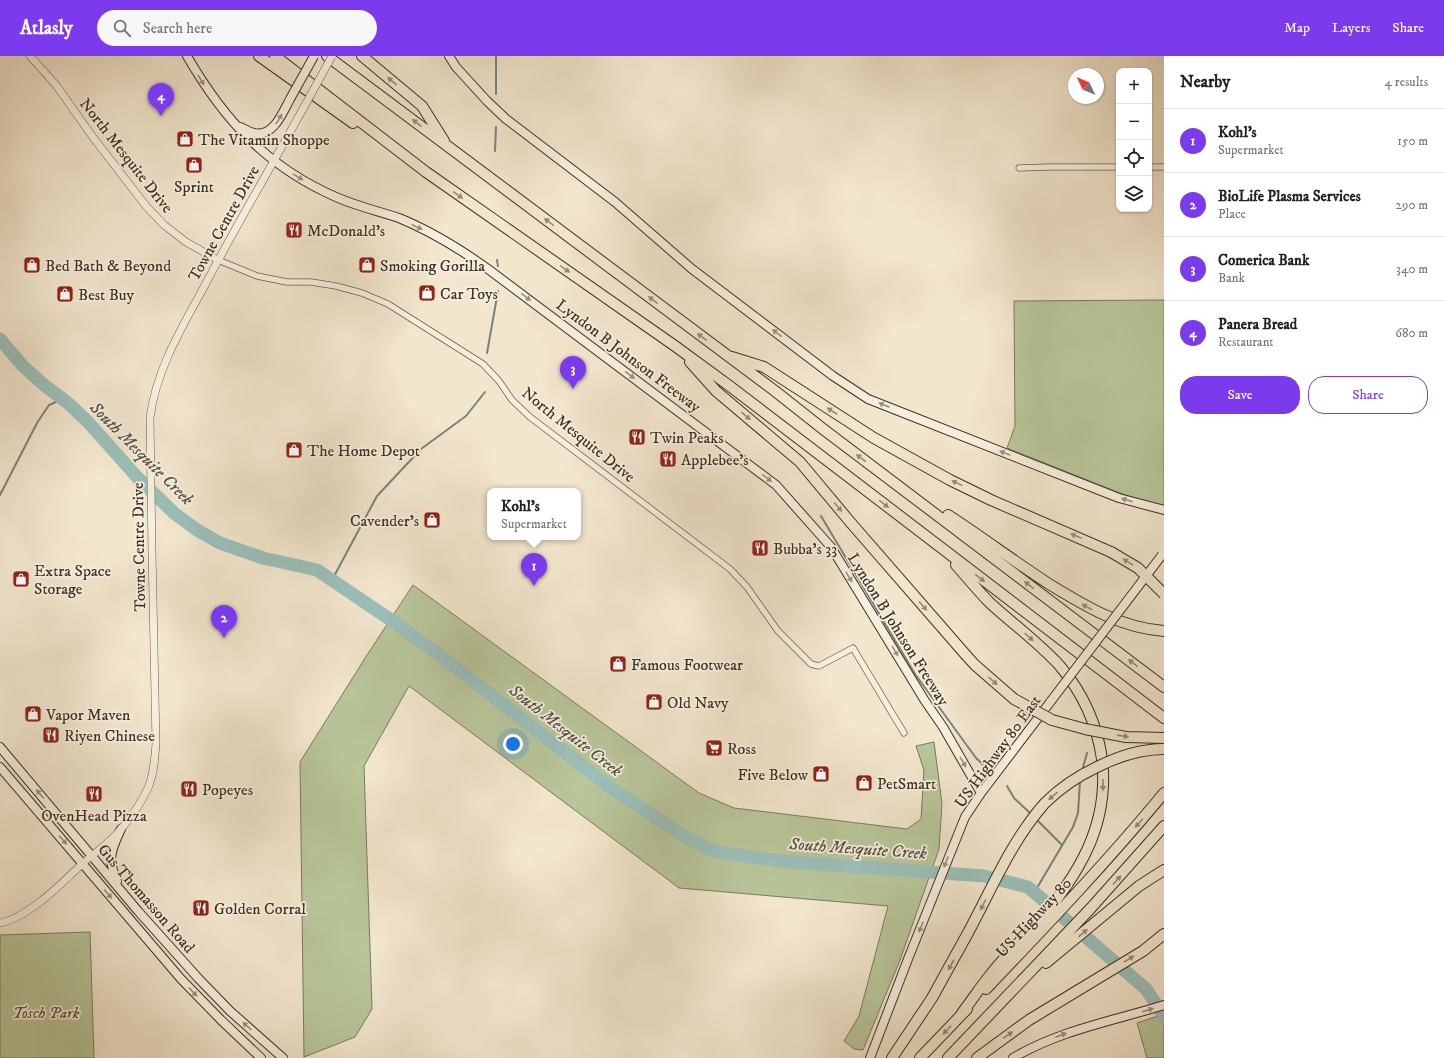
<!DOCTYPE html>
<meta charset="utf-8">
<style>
:root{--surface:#fff;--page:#f6f6f6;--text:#222;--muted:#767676;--line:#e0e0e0;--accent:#7c3aed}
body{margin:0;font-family:"IM FELL DW Pica",serif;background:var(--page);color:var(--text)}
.controls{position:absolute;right:12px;top:12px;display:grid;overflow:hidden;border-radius:8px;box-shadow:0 1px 3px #0004}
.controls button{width:36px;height:36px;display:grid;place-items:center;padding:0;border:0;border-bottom:1px solid var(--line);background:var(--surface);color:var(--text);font:20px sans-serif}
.compass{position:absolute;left:1068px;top:12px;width:36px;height:36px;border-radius:50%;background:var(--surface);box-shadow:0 1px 3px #0004;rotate:314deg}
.you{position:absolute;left:513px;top:688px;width:14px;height:14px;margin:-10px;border:3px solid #fff;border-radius:50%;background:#1a73e8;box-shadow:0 0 0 6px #1a73e833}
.badge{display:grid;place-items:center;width:26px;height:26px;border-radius:50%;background:var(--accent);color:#fff;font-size:13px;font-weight:700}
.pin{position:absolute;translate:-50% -33px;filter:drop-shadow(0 1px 2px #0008)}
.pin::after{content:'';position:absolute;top:21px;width:14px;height:12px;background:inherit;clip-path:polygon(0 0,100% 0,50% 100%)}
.popup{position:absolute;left:487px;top:432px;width:94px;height:52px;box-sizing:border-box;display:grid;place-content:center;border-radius:8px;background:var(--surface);filter:drop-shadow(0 1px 3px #0005);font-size:13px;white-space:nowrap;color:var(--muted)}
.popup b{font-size:15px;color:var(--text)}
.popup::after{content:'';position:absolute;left:50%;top:100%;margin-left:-8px;border:8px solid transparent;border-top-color:var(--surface)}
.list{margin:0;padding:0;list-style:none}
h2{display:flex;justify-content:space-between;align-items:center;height:52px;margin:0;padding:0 16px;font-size:17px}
h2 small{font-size:13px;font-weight:400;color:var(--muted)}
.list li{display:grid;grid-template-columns:26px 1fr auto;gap:12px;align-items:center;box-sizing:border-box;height:64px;padding:0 16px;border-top:1px solid var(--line)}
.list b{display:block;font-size:15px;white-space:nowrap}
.list p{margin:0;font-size:13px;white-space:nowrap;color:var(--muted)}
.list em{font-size:13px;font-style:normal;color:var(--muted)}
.actions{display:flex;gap:8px;padding:12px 16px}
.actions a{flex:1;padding:9px 0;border:1px solid var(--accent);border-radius:16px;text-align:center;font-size:14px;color:var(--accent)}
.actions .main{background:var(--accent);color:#fff}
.icon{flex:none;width:22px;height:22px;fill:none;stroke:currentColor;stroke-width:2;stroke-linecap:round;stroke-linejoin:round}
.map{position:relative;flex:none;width:1164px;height:1002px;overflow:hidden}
header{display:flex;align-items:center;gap:24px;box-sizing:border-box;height:56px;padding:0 20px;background:var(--accent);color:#fff}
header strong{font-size:19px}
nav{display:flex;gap:22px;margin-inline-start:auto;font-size:14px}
.search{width:280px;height:36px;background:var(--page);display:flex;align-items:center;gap:10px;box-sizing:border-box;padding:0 14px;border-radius:22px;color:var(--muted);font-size:15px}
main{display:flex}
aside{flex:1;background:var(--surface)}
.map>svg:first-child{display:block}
</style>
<header>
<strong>Atlasly</strong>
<div class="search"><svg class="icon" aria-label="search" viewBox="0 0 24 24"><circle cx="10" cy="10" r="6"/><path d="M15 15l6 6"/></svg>Search here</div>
<nav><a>Map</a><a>Layers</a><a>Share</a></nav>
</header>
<main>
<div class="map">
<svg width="1164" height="1002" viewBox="0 0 1164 1002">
<rect width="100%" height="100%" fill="#f2e6cd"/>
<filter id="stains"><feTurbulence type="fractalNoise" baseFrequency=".005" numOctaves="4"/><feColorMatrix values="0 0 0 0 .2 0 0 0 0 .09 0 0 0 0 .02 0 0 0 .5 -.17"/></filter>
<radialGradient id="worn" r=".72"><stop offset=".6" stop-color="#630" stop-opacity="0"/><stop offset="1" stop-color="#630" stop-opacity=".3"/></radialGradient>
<!-- green -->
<path fill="#b8c69a" stroke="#7a7b5e" d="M1164,244V450L1145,446L1112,434L1007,392L1015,370L1014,245Z
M413,529L699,737L734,752L907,773L921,763L924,714L916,690L934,686L942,748L939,793L900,904L863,994L854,993L844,985L859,960L888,850L679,832L409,630L364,710L372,953L355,981L304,1001L300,706L367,599Z
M90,876L94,1002H0V879Z
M1164,958V1002H1147L1137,967Z"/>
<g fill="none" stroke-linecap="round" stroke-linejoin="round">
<!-- stream -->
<path stroke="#75867d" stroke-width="2" d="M496,38V0
M495,95L496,71
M497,204L498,210
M487,297L498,235
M0,439L37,367L49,349L58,345L68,347
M821,460L915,618L976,702L990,715
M332,524L377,440L421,393L466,360L485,336
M1082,715L1087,697
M1007,730L1014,742L1031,758
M1035,762L1062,789
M1034,837L1073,771L1078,757L1080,725"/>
<!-- river -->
<path stroke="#9bbfb9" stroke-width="13" d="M0,283L23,310L44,329L68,347L88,366L137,421L174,457L197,474L220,487L263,502L317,514L391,564L442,601L611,732L680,778L713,795L778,805L984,820L1028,831L1146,933L1164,960"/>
<!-- minor casing -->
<g stroke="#695e4e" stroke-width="7">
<path id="minor" d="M1149,111H1164
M1019,112L1049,111H1119
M218,204L257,220L287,226H311L336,230L362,237L388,248L483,308L499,325L512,344L530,361L730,513L747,531L778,575L811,608L819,610L853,592L904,677"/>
</g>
<!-- tertiary casing -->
<g stroke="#695e4e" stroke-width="8">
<path id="tertiary" d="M30,0L56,29L92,80L146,150L164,169L186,186L218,204
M0,867C28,862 62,827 83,807C96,796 111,786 122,772C131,761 142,746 148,732C154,718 155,701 156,687L152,495L150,362C156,314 181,273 204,231C236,170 271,111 304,51"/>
</g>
<!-- secondary casing -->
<g stroke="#3b3023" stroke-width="10">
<path id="secondary" d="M187,0C224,64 267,111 336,141C356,150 378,155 399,162C431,175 460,193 488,213L776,429L831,491L925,645L943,671L981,737
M449,0L456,11L487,45L506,63L615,146L692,213L833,320L868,343L1119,442L1164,454
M240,71C245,73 250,76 254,77C273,82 283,56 290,43
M0,691L138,855L198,922L230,955L283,1002
M0,711L181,923L221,964L261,1002
M117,825C107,803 111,794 121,773
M870,1002L908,903L965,761L981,737L1051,645
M1013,1002C1060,974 1113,965 1164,949"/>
</g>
<!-- motorway casing -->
<g stroke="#3b3023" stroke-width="12">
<path id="motorway" d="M259,0L353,67
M275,0L426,116L675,290L731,331L1164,662
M327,0L775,335L823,373L1164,631
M362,0L422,50L444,85
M732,301L764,311L874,382L950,424L991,444L1111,496
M690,306L716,335L800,406L851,467L965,598
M948,459C982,481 1015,506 1049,528C1085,550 1121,572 1164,575
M956,509C967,521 978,535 990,547C1013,568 1039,587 1060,610C1082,636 1097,668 1102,703C1110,770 1077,822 1034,871C1019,886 1004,901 991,918C981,930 972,944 962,957
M1046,907L1139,830L1164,814
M986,933C1047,869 1108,805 1164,737
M892,1002L932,942L969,875
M920,1002L967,953
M948,1002L1091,852L1164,770
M977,1002L1029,964L1143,895L1164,878"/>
</g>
<!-- minor -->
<use href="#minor" stroke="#f7efde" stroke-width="5.5"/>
<!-- tertiary -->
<use href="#tertiary" stroke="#f7efde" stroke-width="7"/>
<!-- secondary -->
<use href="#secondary" stroke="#f7efde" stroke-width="8"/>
<!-- motorway -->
<use href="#motorway" stroke="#f2e6cd" stroke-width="10"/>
<!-- tertiary-bridge casing -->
<g stroke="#695e4e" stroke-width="8" stroke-linecap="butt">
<path id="tertiary-bridge" d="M304,51L332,0"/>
</g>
<!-- secondary-bridge casing -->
<g stroke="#3b3023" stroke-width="10" stroke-linecap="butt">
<path id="secondary-bridge" d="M290,43L314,0
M1051,645L1162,499"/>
</g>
<!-- motorway-bridge casing -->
<g stroke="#3b3023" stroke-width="12" stroke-linecap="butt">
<path id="motorway-bridge" d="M1111,496L1138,512L1164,538
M965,598L975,609L1014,643L1052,664L1085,673L1126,681L1164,682
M969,875C992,832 1012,784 1045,747C1060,732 1078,720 1097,711C1117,701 1141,693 1164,693"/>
</g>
<!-- tertiary-bridge -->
<use href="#tertiary-bridge" stroke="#f7efde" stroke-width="7"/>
<!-- secondary-bridge -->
<use href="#secondary-bridge" stroke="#f7efde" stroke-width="8"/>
<!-- motorway-bridge -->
<use href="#motorway-bridge" stroke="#f2e6cd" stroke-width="10"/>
</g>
<!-- one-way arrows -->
<defs><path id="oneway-solid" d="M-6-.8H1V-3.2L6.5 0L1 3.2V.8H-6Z"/></defs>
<g fill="#999080">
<use href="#oneway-solid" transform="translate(201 24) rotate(58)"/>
<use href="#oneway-solid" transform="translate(279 63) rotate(-59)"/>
<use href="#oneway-solid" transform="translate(298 121) rotate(31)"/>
<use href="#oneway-solid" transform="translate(417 171) rotate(24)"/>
<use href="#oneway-solid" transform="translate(526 241) rotate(37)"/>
<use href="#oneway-solid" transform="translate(777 277) rotate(-143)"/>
<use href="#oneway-solid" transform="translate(630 319) rotate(37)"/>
<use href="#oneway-solid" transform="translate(884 349) rotate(-157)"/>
<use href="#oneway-solid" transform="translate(1005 397) rotate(-159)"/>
<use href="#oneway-solid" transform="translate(767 422) rotate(37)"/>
<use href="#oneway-solid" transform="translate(1127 444) rotate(-164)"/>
<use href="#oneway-solid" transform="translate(849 521) rotate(58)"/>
<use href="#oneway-solid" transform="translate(895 595) rotate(59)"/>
<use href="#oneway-solid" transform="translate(963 706) rotate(60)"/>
<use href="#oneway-solid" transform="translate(40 738) rotate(-130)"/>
<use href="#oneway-solid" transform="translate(63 784) rotate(49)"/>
<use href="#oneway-solid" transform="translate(946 806) rotate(111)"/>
<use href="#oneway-solid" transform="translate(108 838) rotate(50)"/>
<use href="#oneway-solid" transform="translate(921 871) rotate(112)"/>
<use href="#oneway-solid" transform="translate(193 936) rotate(47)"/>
<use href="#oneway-solid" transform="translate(1148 954) rotate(-17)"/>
<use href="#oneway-solid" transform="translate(247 970) rotate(-138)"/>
<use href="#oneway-solid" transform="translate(1061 979) rotate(-21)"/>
</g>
<g fill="#968b78">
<use href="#oneway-solid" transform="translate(392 25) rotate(-140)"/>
<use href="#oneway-solid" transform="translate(417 67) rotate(-143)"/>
<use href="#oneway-solid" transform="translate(458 139) rotate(35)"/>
<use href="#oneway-solid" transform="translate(549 166) rotate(-143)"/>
<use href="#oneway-solid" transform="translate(565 213) rotate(35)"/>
<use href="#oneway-solid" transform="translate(653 244) rotate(-143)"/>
<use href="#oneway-solid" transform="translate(702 281) rotate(-143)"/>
<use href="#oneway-solid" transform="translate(832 355) rotate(-147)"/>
<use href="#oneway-solid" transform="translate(746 360) rotate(40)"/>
<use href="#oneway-solid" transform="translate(861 402) rotate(-143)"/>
<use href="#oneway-solid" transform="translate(957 427) rotate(-154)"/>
<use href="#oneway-solid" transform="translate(884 448) rotate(37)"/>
<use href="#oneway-solid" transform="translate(838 451) rotate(50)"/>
<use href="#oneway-solid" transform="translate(1076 480) rotate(-157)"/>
<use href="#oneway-solid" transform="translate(1128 506) rotate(-148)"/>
<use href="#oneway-solid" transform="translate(980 522) rotate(38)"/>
<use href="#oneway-solid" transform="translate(1029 529) rotate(-143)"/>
<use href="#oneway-solid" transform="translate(923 550) rotate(49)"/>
<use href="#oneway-solid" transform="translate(1087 551) rotate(-151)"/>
<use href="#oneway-solid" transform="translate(1029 581) rotate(42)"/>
<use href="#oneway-solid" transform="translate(1133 607) rotate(-143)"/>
<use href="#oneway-solid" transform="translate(993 625) rotate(42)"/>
<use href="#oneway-solid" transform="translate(1123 680) rotate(8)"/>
<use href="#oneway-solid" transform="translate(1103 729) rotate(90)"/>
<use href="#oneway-solid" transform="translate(1053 740) rotate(139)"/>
<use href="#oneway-solid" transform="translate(1139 767) rotate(131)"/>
<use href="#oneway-solid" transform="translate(1117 824) rotate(-48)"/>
<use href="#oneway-solid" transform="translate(983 849) rotate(118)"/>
<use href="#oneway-solid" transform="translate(1083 877) rotate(-41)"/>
<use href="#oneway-solid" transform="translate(1129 903) rotate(-32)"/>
<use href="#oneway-solid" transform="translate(951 909) rotate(119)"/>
<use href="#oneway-solid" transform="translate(947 974) rotate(134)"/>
<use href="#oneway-solid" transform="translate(1008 979) rotate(-35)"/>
</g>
<!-- icons -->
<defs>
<g id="shop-square" transform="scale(0.9)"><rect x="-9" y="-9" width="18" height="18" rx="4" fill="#8f2418" stroke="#f7efde"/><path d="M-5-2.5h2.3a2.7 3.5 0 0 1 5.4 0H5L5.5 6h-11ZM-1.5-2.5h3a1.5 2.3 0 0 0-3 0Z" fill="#fff"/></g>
<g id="restaurant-square" transform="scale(0.9)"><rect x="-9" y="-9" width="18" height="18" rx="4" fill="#8f2418" stroke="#f7efde"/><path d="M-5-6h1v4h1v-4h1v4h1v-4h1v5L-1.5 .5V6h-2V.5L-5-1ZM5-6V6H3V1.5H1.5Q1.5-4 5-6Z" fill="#fff"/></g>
<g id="supermarket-square" transform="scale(0.9)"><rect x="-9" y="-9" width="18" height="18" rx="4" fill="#8f2418" stroke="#f7efde"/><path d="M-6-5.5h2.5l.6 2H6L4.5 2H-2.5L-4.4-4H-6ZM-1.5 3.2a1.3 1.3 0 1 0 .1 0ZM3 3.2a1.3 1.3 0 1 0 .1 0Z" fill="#fff"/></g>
</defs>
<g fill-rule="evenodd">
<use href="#shop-square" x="185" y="83"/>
<use href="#shop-square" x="194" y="109"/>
<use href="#restaurant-square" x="294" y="174"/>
<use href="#shop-square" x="32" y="209"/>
<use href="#shop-square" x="367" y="209"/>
<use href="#shop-square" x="427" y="237"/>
<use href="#shop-square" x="65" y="238"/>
<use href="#restaurant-square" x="637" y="381"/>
<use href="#shop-square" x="294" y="394"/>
<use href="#restaurant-square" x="668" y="403"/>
<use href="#shop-square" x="432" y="464"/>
<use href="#restaurant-square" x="760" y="492"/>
<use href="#shop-square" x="21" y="523"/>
<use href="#shop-square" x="618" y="608"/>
<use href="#shop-square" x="654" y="646"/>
<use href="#shop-square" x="33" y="658"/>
<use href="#restaurant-square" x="51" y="679"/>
<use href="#supermarket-square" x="714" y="692"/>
<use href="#shop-square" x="821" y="718"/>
<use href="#shop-square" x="864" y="727"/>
<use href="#restaurant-square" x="189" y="733"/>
<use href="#restaurant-square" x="94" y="738"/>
<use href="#restaurant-square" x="201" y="852"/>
</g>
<g text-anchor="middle" stroke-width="3.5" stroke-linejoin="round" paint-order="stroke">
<!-- poi labels -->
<g font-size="16" fill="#3b3023" stroke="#f7efde" text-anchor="start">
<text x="198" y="89">The Vitamin Shoppe</text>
<text x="194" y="136" text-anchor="middle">Sprint</text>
<text x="307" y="180">McDonald's</text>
<text x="45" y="215">Bed Bath &amp; Beyond</text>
<text x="380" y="215">Smoking Gorilla</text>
<text x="440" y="243">Car Toys</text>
<text x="78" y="244">Best Buy</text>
<text x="650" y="387">Twin Peaks</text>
<text x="307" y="400">The Home Depot</text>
<text x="681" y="409">Applebee's</text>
<text x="419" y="470" text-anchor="end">Cavender's</text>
<text x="773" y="498">Bubba's 33</text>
<text x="34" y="520">Extra Space<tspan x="34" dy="18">Storage</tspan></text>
<text x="631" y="614">Famous Footwear</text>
<text x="667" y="652">Old Navy</text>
<text x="46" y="664">Vapor Maven</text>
<text x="64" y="685">Riyen Chinese</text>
<text x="727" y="698">Ross</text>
<text x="808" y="724" text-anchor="end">Five Below</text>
<text x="877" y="733">PetSmart</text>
<text x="202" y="739">Popeyes</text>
<text x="94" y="765" text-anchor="middle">OvenHead Pizza</text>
<text x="214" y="858">Golden Corral</text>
</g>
<!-- street labels -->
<g font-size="16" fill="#3b3023" stroke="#f7efde">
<text transform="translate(127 99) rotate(52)" y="6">North Mesquite Drive</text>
<text transform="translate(223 167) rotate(-61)" y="6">Towne Centre Drive</text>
<text transform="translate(629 299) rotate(37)" y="6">Lyndon B Johnson Freeway</text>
<text transform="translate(579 378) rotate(39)" y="6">North Mesquite Drive</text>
<text transform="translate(138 491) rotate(-91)" y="6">Towne Centre Drive</text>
<text transform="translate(899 573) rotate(58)" y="6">Lyndon B Johnson Freeway</text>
<text transform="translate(997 695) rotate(-54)" y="6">US Highway 80 East</text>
<text transform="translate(147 842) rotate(49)" y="6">Gus Thomasson Road</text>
<text transform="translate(1033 861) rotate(-47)" y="6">US Highway 80</text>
</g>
<!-- park labels -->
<g font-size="16" font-style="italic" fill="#544e3b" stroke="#f7efde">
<text x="46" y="962">Tosch Park</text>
</g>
<!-- water labels -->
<g font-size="17" font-style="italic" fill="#535448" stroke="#f7efde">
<text transform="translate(142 397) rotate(45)" y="6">South Mesquite Creek</text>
<text transform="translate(566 674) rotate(38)" y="6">South Mesquite Creek</text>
<text transform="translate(858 792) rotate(4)" y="6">South Mesquite Creek</text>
</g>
</g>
<rect width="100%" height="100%" filter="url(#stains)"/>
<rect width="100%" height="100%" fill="url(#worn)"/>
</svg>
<div class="controls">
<button>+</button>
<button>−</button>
<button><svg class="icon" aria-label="locate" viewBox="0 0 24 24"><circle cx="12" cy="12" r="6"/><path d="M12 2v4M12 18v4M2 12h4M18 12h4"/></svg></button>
<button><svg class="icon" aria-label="layers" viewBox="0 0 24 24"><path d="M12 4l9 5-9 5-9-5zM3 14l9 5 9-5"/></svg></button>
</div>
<svg class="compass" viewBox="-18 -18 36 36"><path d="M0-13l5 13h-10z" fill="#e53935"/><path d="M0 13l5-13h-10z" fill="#767676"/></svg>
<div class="you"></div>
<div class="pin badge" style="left:534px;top:530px">1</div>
<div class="popup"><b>Kohl's</b>Supermarket</div>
<div class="pin badge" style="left:224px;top:582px">2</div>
<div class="pin badge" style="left:573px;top:333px">3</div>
<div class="pin badge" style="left:161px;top:60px">4</div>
</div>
<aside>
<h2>Nearby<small>4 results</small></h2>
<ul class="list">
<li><span class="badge">1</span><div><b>Kohl's</b><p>Supermarket</p></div><em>150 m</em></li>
<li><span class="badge">2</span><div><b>BioLife Plasma Services</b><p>Place</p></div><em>290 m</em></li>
<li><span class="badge">3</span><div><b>Comerica Bank</b><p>Bank</p></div><em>340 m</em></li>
<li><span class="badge">4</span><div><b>Panera Bread</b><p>Restaurant</p></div><em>680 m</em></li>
</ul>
<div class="actions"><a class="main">Save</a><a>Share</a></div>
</aside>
</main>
